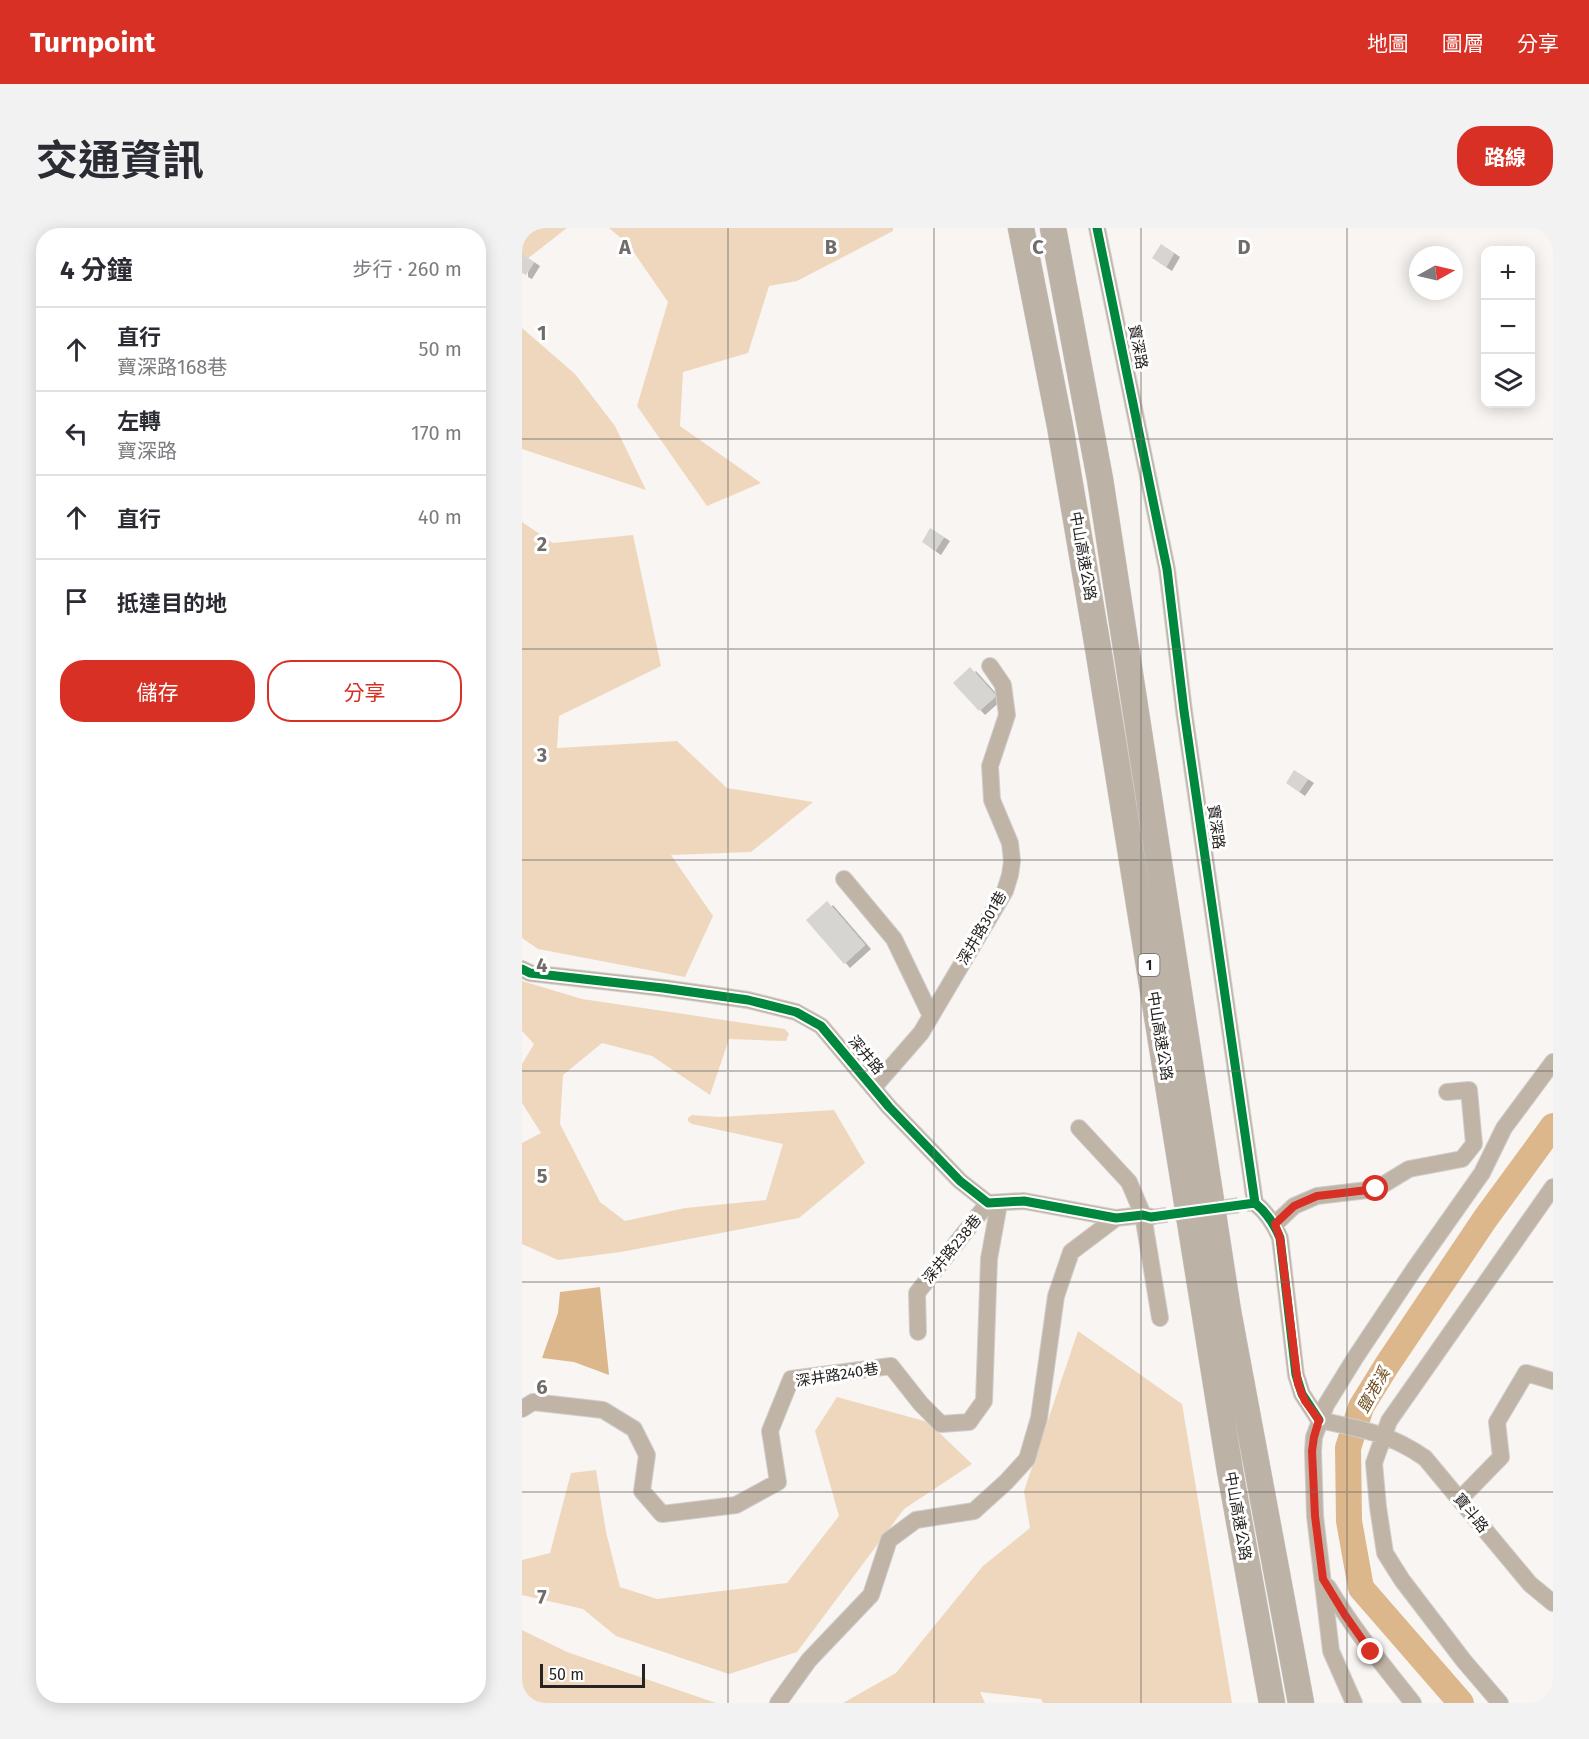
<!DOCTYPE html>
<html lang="zh-TW">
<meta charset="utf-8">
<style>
:root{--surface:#fff;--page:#f2f2f3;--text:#2b2b33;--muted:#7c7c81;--line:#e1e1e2;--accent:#d93025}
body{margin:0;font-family:"Fira Sans","Noto Sans TC",sans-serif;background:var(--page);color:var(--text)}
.controls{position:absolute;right:18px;top:18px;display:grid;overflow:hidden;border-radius:12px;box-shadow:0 3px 15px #0003}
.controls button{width:54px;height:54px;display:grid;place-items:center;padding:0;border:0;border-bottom:2px solid var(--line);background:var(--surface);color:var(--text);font:30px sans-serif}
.compass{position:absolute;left:887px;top:18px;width:54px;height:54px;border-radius:50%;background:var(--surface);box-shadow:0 3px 15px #0003;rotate:82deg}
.scale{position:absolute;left:18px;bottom:15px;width:105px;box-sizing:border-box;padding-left:6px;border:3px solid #262321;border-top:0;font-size:16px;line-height:21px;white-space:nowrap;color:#262321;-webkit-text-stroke:4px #fff;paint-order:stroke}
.stop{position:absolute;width:18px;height:18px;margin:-14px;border:4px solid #d93025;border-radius:50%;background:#fff}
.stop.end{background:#d93025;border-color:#fff;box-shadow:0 2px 6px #0008}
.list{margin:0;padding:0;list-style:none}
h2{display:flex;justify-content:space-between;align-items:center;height:78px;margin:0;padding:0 24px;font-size:26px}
h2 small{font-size:20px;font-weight:400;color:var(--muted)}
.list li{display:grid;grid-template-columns:39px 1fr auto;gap:18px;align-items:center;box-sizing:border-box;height:84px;padding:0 24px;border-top:2px solid var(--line)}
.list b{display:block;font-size:22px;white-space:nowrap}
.list p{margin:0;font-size:20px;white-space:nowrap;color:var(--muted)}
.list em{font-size:20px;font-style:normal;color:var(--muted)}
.actions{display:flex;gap:12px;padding:18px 24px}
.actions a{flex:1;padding:14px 0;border:2px solid var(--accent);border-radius:24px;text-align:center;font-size:21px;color:var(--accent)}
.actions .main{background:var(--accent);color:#fff}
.icon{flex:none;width:33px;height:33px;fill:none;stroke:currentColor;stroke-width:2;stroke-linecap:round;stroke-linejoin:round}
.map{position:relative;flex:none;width:1031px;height:1475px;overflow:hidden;border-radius:24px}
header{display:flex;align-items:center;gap:36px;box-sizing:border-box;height:84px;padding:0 30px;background:var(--accent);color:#fff}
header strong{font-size:28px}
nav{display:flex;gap:33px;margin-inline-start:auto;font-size:21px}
.intro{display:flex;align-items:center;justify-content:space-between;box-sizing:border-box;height:144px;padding:0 36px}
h1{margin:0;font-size:42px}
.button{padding:15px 27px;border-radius:24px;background:var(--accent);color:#fff;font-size:21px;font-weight:700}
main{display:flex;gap:36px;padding:0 36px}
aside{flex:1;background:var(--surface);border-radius:24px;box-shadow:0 3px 15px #0003}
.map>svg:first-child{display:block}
</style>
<header>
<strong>Turnpoint</strong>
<nav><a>地圖</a><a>圖層</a><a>分享</a></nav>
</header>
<div class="intro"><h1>交通資訊</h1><a class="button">路線</a></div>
<main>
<aside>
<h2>4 分鐘<small>步行 · 260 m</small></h2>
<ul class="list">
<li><svg class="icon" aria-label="ahead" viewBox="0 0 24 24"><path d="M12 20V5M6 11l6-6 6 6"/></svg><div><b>直行</b><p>寶深路168巷</p></div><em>50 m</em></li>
<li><svg class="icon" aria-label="left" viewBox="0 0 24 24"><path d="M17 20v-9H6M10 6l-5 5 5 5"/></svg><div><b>左轉</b><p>寶深路</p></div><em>170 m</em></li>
<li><svg class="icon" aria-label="ahead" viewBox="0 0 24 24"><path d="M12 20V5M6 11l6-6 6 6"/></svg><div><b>直行</b></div><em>40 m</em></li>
<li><svg class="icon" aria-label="arrive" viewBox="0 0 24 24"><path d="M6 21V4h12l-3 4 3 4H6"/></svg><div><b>抵達目的地</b></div></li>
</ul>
<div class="actions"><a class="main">儲存</a><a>分享</a></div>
</aside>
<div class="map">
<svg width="1031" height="1475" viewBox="0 0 1031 1475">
<defs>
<filter id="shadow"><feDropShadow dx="6" dy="4" stdDeviation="0" flood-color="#0004"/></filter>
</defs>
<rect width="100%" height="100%" fill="#f8f5f2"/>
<!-- green -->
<path fill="#efd7bd" d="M0,0H45L0,35Z
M87,0H371V3L275,53L247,58L226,125L161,144L158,198L239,255L185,278L115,178L146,74L106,16Z
M0,100L53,146L93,198L124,262L0,221Z
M0,294L31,315L111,307L139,438L37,488L35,520L155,513L205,560L291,574L229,624L149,627L191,688L163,749L16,721L0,710Z
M0,753L60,771L263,801L267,806L264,813L207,811L188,867L130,828L80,815L41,847L38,896L78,974L103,993L163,980L244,972L261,916L170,896L166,893V890L170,887L198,889L312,882L343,935L277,990L99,1024L36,1032L0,1016V915L19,905L0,875V836L12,816L0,803Z
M556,1103L660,1176L710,1475H521L519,1471L458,1464L463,1475H321L374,1445L461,1338L508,1300L502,1263Z
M315,1169L406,1194L450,1236L382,1281L275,1424L207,1446L94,1408L61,1381L0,1367V1332L28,1325L49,1245L74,1242L84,1304L98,1359L135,1371L265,1355L317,1288L293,1203Z
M0,1402L45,1424L194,1475H0Z"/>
<!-- water -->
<path fill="#ddb78c" d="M78,1059L87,1147L52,1134L20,1130L36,1085L38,1064Z"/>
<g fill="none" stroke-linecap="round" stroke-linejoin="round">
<!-- river -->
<path stroke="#ddb78c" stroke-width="26" d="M939,1475L839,1360L827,1293L826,1220L839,1179L865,1137L963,991L1031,898"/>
</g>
<!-- building -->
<path fill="#d7d5d2" filter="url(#shadow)" d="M639,16L652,25L644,39L630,30Z
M0,26L12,34L4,47L0,45Z
M408,300L422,309L413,323L400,314Z
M448,439L474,468L457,483L431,455Z
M772,542L786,551L777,564L764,555Z
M305,673L343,717L322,736L284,692Z"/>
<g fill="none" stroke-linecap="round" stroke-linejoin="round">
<!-- minor-tunnel -->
<path stroke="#cecbc8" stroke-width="16" stroke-dasharray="16 8" stroke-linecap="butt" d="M629,989L733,975"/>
<!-- minor casing -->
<g stroke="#d1cfcd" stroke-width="18">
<path id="minor" d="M575,0L645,341L662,483L733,975C745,985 752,995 758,1010L774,1147L780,1166L797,1192
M322,651L372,711L409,788
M0,741L8,745L141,760L226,772L274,784L299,798L367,879L438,953L466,975L502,973L594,990L621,987L629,989
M351,860L399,805L483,663L488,647L490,633L488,615L470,572L468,538L485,487L481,457L468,438
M557,900L607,954L621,987L638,1090
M753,996L772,978L795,968L854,961L887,941L940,931L952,916L947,862L925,864
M396,1104L395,1065L466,975
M0,1181L11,1174L81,1182L112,1201L125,1227L120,1263L140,1286L214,1277L256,1254L248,1203L269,1151L369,1138L399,1176L419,1196L447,1194L462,1173L467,1031L477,976
M797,1192C839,1201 867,1205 903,1230L1008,1356L1031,1375
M938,1271L979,1229L975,1194L1004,1145L1031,1153
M806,1359C831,1401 861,1437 891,1475
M256,1475L287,1432L349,1367L367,1312L394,1292L452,1283L484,1254L505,1231L517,1190L534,1068L549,1024L594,990
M832,1475L809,1423L793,1288L791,1223L792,1209L804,1177L833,1130L893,1040L960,945L982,900L1031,834
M978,1475L942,1433L880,1352L863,1325L856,1279L852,1235L867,1193L1031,959"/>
</g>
<!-- highway casing -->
<g stroke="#d1cfcd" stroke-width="27">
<path id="highway" d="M499,0L538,198L576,420L708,1243L750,1475
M531,0L578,251L706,1083L779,1475"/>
</g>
<!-- minor -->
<use href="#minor" stroke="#c0b4a7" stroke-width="16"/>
<!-- highway -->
<use href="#highway" stroke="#bcb2a6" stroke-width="26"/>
<!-- cycleway casing -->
<g stroke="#fff" stroke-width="13">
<path id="cycleway" d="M575,0L645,341L662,483L733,975C745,985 752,995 758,1010L774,1147L780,1166L797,1192
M0,741L8,745L141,760L226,772L274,784L299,798L367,879L438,953L466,975L502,973L594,990L621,987L629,989L733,975"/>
</g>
<!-- cycleway -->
<use href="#cycleway" stroke="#00873e" stroke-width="9"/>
</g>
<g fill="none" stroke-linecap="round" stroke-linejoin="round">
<!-- route -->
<path stroke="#d93025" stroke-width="8" d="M849,1424L823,1387L801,1351L793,1288L790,1223L792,1209L797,1192L783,1173L776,1156L758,1010L753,996L772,978L795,968L854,961"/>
</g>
<!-- grid -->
<path fill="none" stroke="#706c6a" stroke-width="1.5" stroke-opacity="0.55" d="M206,0V1475M412,0V1475M619,0V1475M825,0V1475M0,211H1031M0,421H1031M0,632H1031M0,843H1031M0,1054H1031M0,1264H1031"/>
<g text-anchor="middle" stroke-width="6" stroke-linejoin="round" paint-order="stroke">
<!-- shield labels -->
<rect fill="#fff" stroke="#676564" stroke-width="1.5" x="616.5" y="726" width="21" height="22" rx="4.5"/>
<g font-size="14" font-weight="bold" fill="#262321">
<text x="627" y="742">1</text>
</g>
<!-- street labels -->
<g font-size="15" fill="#262321" stroke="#fff">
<text transform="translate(616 119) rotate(79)" y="5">寶深路</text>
<text transform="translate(561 328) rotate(80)" y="5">中山高速公路</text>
<text transform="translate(694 599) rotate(82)" y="5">寶深路</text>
<text transform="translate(460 700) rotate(-60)" y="5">深井路301巷</text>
<text transform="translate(638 808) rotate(81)" y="5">中山高速公路</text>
<text transform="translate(344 827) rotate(50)" y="5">深井路</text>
<text transform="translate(430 1021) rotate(-51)" y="5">深井路238巷</text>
<text transform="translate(315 1147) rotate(-9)" y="5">深井路240巷</text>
<text transform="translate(949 1285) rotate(51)" y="5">寶斗路</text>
<text transform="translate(716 1288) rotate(80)" y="5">中山高速公路</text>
</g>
<!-- water labels -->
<g font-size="16" font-style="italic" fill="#714d1f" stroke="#fff">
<text transform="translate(851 1162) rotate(-61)" y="6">鹽港溪</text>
</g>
</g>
<g font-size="20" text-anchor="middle" font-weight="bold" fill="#706c6a" stroke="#fff" stroke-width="6" stroke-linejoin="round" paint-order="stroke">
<text x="103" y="26">A</text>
<text x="309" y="26">B</text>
<text x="516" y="26">C</text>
<text x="722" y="26">D</text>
<text x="20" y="112">1</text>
<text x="20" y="323">2</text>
<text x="20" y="534">3</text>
<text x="20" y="744">4</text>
<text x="20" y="955">5</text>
<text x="20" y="1166">6</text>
<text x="20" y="1376">7</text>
</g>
</svg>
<div class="controls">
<button>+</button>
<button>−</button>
<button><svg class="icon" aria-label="layers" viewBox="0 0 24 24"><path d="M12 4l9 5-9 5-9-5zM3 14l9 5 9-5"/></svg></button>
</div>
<svg class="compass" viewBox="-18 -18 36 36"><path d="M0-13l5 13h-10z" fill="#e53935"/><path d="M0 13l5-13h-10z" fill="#7c7c81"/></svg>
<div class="scale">50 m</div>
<div class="stop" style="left:854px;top:961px"></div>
<div class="stop end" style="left:849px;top:1424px"></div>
</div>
</main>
